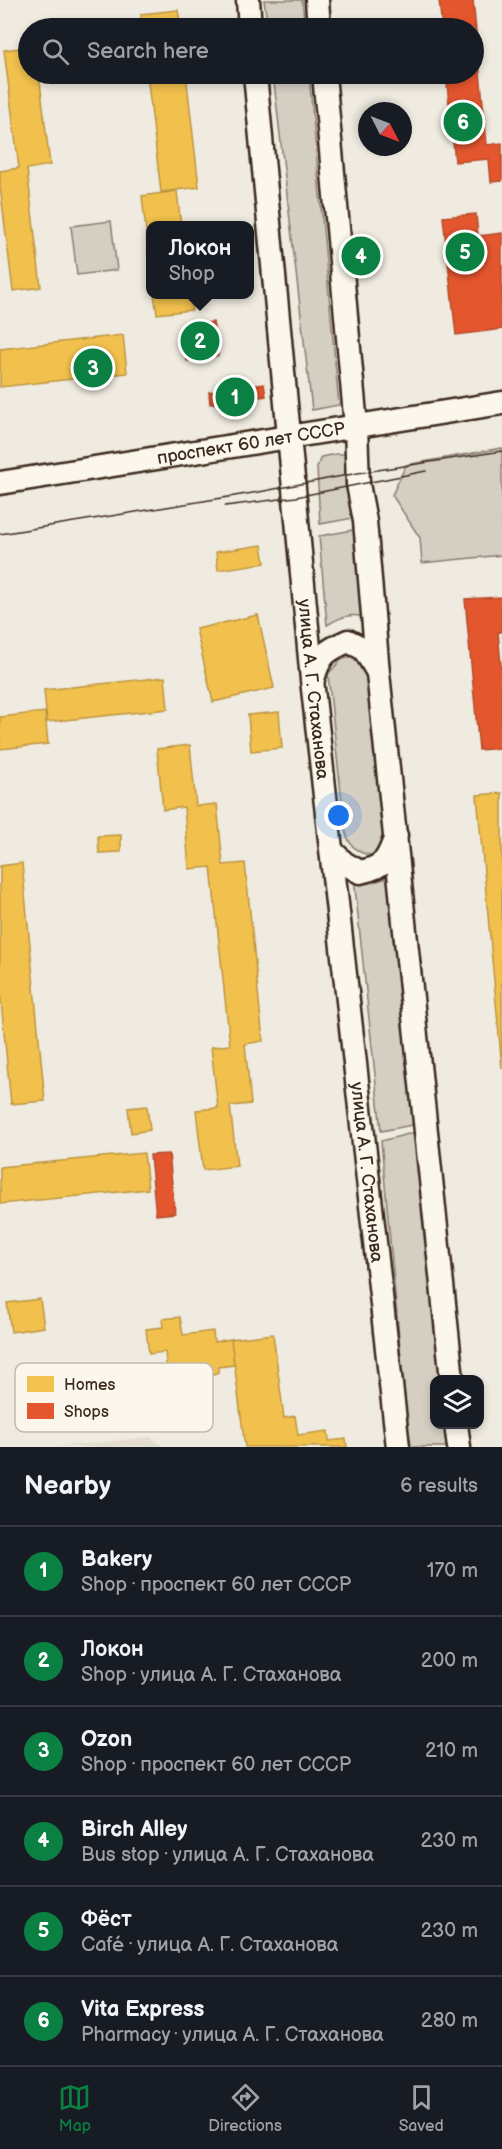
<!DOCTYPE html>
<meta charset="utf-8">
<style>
:root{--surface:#171b24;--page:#20242c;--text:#f1f3f6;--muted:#9ea1a6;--line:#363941;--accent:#0b8043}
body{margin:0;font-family:"Balsamiq Sans",sans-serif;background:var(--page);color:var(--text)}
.controls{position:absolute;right:18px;bottom:18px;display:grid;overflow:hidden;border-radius:12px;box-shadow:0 3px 9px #0003}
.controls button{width:54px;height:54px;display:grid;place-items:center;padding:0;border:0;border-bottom:2px solid var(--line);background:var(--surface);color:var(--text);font:30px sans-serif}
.compass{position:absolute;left:358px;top:102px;width:54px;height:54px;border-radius:50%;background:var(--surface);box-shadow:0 3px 9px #0003;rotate:132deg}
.you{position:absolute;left:339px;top:816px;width:21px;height:21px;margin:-15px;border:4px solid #fff;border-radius:50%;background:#1a73e8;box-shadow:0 0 0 9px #1a73e833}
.badge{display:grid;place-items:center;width:39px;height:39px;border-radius:50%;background:var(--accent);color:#fff;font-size:20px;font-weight:700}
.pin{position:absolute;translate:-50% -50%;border:3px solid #fff;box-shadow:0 2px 6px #0006}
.popup{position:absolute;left:146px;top:221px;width:108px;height:78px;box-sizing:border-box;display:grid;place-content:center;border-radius:12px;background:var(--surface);filter:drop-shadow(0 2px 4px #0005);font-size:20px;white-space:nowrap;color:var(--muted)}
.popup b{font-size:22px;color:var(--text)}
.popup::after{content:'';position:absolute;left:50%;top:100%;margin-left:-12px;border:12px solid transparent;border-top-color:var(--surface)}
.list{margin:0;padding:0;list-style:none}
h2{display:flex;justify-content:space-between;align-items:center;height:78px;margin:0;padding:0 24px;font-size:26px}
h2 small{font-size:20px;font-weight:400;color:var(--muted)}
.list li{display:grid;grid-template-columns:39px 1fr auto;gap:18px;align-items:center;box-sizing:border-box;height:90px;padding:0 24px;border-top:2px solid var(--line)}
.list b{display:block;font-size:22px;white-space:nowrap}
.list p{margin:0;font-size:20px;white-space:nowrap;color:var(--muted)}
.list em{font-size:20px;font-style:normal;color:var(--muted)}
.icon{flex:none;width:33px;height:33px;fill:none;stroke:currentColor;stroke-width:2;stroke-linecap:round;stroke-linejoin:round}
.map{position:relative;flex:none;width:502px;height:1447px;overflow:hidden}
.search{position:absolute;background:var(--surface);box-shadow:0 3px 9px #0003;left:18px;right:18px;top:18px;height:66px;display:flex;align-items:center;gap:15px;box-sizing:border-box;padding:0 21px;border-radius:33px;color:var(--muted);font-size:22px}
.sheet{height:618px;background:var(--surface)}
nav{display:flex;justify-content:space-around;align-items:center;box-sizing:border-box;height:84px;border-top:2px solid var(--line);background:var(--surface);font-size:16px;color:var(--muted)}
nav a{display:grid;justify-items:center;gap:3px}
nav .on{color:var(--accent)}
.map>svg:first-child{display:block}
</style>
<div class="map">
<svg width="502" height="1447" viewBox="0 0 502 1447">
<rect width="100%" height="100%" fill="#f0ebe0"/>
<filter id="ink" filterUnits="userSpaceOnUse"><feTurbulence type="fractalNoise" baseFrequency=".0167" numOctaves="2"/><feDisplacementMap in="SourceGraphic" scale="12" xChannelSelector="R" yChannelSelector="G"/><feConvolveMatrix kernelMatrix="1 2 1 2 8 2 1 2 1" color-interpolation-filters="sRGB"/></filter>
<g filter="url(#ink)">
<!-- built -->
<path fill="#e2dcd1" d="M151,1437L164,1447H55Z"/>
<!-- green -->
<path fill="#d5cec3" stroke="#887c70" stroke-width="1.5" d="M264,0H302L305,28H268Z
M273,74H309L339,405L312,410Z
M111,221L117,270L77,275L71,226Z
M502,448V555L422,563L420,538L392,495L406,465Z
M336,454H344L350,457L359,517L320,524L317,467L321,457Z
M359,529L367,619C353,611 339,618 327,625L319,536Z
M352,656L360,658L372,675L391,834L377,856C360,855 349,848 345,830L328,674L341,660Z
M388,877L418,1124L381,1131L354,878C367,882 376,883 388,877Z
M420,1131L445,1379L434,1380V1424L450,1425L452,1447H409L381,1141Z"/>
<!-- homes -->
<path fill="#f2c14e" stroke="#bb9440" stroke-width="1.5" d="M178,10L181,28H142L141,14Z
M28,47V74H39L50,165L27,169L41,287L13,291L0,186V171L19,168L4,50Z
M147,74H186L199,187L161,192Z
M177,191L181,226H150V266L142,196Z
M154,294H190L192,310L157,314Z
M123,335L127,373L0,387V349Z
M262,545L265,563L218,570L216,552Z
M258,615L274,688L213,702L196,629Z
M165,677L168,709L47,722L44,690Z
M45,712L48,744L0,749V717Z
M279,712L282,748L251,751L248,715Z
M190,745L196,806L217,804L223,865L245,863L263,1041L245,1044L251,1104L230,1106L237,1166L203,1170L196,1110L218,1108L211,1047L230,1045L211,867L189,869L184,807L163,810L157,749Z
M502,793V1068L477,795Z
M121,835V852L99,853L98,836Z
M22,863L45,1101L11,1104L0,991V866Z
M147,1106L150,1130L131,1133L128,1108Z
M144,1153L148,1189L0,1204V1167Z
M40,1299L44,1327L11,1332L7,1303Z
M180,1317L183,1335L213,1331L214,1342L231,1339L234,1365L218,1367V1373L185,1378L184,1370L167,1372L165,1352L149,1354L146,1329L163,1327L162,1319Z
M273,1334L284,1418L295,1416L298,1435L328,1431L329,1441L346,1439L347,1447H245L231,1339Z
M100,1369L103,1410L48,1414L44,1374Z"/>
<!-- shops -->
<path fill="#e4572e" stroke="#b14a29" stroke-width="1.5" d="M439,0H473L487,145L502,143V181L491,182L489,159L455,162L446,74H474V28H442Z
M476,214L478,236L502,233V329L456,335L443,217Z
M213,322L218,356L187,361L182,326Z
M264,384L266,396L210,404L209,392Z
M502,597V632H498L502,677V748L479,750L465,599Z
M169,1154L175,1213L156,1215L150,1155Z"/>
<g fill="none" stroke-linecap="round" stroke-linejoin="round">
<!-- major casing -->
<g stroke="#3b2a1e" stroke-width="27">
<g id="major">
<path d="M248,0L250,28"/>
<path d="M317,0L319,28"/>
<path id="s1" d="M255,74L312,680L398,1447"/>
<path d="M324,74L356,426L358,484L365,521L378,673L452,1380"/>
<path id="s2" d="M0,483L502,403"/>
<path d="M313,679C320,655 325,651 348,641L364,649L377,671"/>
<path d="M332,851L344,863L360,872C385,867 388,859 396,836"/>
<path d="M456,1424L459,1447"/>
</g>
</g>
<!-- major -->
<use href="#major" stroke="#fbf7ec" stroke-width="22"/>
<!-- tram -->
<path stroke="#3b2a1e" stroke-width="1.5" d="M225,506L296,497L426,471
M0,534L259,492L358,473L502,451"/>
</g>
</g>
<g text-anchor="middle" stroke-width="6" stroke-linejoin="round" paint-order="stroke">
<!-- street labels -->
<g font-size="18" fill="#3b2a1e" stroke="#fbf7ec">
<text dy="6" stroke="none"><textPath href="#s2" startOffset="254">проспект 60 лет СССР</textPath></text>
<text dy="6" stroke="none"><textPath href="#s1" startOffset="618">улица А. Г. Стаханова</textPath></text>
<text dy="6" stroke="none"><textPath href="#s1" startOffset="1104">улица А. Г. Стаханова</textPath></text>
</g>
</g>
<!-- legend -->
<rect x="15" y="1363" width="198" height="69" rx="9" fill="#fbf7ec" stroke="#c1baae" stroke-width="1.5"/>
<rect x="27" y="1376" width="27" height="16" fill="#f2c14e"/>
<rect x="27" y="1403" width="27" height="16" fill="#e4572e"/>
<g font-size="16" fill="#3b2a1e">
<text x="64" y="1390">Homes</text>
<text x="64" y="1417">Shops</text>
</g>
</svg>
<div class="controls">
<button><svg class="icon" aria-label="layers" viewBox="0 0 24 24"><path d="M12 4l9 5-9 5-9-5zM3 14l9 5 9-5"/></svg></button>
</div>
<svg class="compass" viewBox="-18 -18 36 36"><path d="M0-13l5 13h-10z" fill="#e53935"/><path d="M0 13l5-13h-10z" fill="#9ea1a6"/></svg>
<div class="you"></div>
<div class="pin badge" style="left:235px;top:397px">1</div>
<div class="pin badge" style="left:200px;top:341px">2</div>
<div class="popup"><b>Локон</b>Shop</div>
<div class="pin badge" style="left:93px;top:368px">3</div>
<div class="pin badge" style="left:361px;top:256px">4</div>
<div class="pin badge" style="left:465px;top:252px">5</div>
<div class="pin badge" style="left:463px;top:122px">6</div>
<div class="search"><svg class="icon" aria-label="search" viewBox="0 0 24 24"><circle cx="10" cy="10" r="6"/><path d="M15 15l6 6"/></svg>Search here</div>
</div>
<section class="sheet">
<h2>Nearby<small>6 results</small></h2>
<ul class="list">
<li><span class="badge">1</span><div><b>Bakery</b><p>Shop · проспект 60 лет СССР</p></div><em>170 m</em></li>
<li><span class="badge">2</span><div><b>Локон</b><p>Shop · улица А. Г. Стаханова</p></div><em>200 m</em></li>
<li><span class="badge">3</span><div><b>Ozon</b><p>Shop · проспект 60 лет СССР</p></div><em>210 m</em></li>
<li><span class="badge">4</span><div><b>Birch Alley</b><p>Bus stop · улица А. Г. Стаханова</p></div><em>230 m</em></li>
<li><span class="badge">5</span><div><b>Фёст</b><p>Café · улица А. Г. Стаханова</p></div><em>230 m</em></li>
<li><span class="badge">6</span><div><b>Vita Express</b><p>Pharmacy · улица А. Г. Стаханова</p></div><em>280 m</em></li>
</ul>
</section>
<nav>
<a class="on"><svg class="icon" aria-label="map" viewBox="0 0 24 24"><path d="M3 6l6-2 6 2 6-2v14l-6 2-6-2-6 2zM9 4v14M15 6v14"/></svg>Map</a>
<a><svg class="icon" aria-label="directions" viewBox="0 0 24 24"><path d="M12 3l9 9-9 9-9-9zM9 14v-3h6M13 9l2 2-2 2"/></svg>Directions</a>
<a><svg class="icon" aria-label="saved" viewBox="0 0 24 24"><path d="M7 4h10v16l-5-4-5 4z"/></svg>Saved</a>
</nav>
